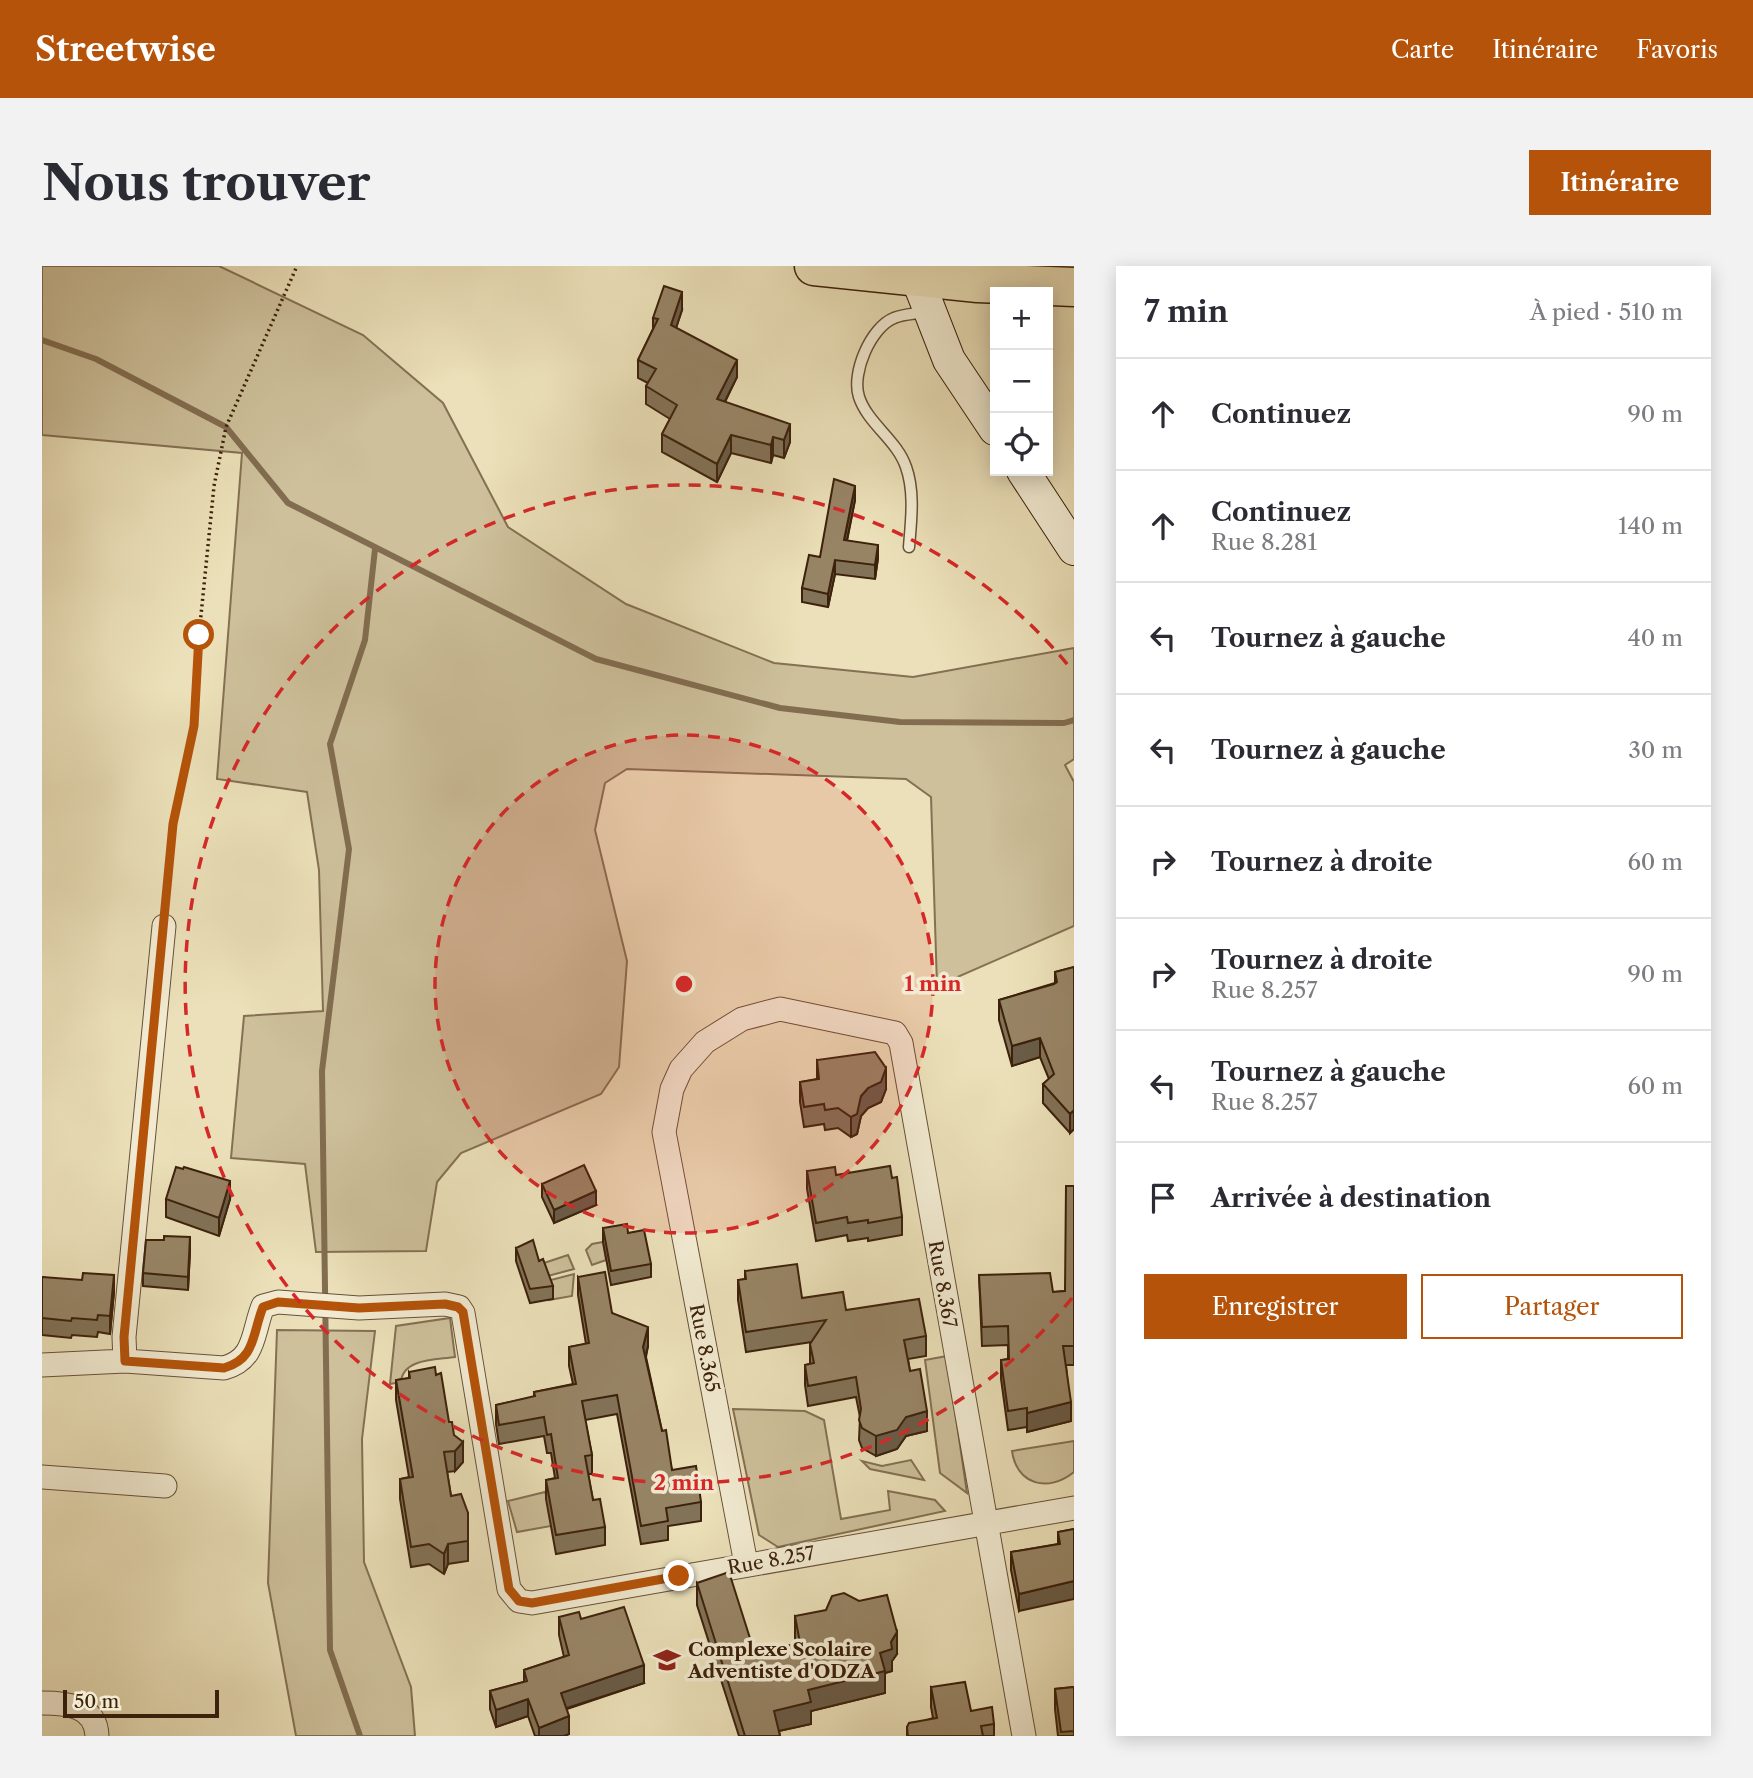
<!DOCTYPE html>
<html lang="fr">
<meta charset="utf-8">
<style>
:root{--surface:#fff;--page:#f2f2f3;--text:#2b2b33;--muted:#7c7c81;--line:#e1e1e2;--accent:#b45309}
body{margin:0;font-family:"Libre Caslon Text",serif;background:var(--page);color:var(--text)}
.controls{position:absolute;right:21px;top:21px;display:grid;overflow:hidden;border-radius:0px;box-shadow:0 4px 18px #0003}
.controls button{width:63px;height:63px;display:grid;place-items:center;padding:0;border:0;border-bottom:2px solid var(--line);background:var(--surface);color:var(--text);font:35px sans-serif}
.scale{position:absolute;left:21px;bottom:18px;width:156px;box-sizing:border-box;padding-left:7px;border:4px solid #3c210b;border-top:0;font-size:19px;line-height:24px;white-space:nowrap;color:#3c210b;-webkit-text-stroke:5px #f2ebd2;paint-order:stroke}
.stop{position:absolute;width:21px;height:21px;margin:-16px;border:5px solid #b45309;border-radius:50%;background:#fff}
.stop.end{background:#b45309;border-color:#fff;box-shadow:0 2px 7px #0008}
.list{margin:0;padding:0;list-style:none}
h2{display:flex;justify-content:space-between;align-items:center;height:91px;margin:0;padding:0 28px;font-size:30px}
h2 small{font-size:23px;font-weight:400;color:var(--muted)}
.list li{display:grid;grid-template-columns:46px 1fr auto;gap:21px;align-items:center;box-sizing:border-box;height:112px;padding:0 28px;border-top:2px solid var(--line)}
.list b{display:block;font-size:26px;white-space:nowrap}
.list p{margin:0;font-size:23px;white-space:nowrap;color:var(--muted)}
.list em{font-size:23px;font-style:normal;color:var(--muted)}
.actions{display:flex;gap:14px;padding:21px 28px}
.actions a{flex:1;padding:16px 0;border:2px solid var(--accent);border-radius:0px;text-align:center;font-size:24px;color:var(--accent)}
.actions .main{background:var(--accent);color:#fff}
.icon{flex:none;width:38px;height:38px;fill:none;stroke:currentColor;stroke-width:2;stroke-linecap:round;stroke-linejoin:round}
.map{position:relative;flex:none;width:1032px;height:1470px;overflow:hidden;border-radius:0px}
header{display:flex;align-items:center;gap:42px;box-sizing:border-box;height:98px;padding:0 35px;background:var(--accent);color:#fff}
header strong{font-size:33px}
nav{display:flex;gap:38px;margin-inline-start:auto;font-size:24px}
.intro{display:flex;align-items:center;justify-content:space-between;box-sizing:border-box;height:168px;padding:0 42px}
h1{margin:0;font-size:49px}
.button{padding:18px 32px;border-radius:0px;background:var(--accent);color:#fff;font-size:24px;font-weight:700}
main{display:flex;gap:42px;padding:0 42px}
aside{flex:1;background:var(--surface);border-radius:0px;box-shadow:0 4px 18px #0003}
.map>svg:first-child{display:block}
</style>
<header>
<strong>Streetwise</strong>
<nav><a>Carte</a><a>Itinéraire</a><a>Favoris</a></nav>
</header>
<div class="intro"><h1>Nous trouver</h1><a class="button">Itinéraire</a></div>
<main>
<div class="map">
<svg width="1032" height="1470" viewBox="0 0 1032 1470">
<rect width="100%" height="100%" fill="#ebe0b9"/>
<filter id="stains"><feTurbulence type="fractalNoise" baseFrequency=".00286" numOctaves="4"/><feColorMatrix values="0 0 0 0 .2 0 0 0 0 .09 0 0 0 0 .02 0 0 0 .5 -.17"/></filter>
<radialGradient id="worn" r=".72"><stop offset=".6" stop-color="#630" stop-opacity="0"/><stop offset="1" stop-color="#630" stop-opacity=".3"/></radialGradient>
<!-- green -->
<path fill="#cdc09b" stroke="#847053" stroke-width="2" d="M0,0H177L321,69L401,137L466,261L584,338L732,397L871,411L1032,382V493L1023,499L1032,516V660L895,720L889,531L864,513L585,503L563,517L553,564L585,695L577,801L559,828L419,887L395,916L384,985L274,986L263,898L189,892L202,750L281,745L277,604L265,526L175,513L200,187L0,169Z
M561,976L564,994L550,999L544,984L550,978Z
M526,989L532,1003L502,1011L499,998Z
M532,1008L530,1030L507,1034L505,1015Z
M408,1052L413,1091C395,1094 361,1092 359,1116L348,1118L354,1060Z
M235,1064L333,1065L320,1173L322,1296L369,1421L373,1470H254L226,1317Z
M905,1090L925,1227L898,1207L883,1094Z
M691,1143L763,1145L782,1154L799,1253L848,1244L846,1225L893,1234L903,1245L736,1281L717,1269Z
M1032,1175V1206C1006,1227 975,1219 970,1185Z
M869,1194L882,1214L828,1203L820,1195L840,1200Z
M503,1226L510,1248L509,1260L475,1266L466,1235Z"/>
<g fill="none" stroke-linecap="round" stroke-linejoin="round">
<!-- stream -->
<path stroke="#826d50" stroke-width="6" d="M0,74L54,93L184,161L246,237L554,393L738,442L858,456L1022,457L1032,454
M318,1470L288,1384L280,805L307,583L288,478L323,374L333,283"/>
<!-- lane casing -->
<g stroke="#685136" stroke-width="13">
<path id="lane" d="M867,281C869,256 873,226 864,201C855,174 826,158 817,131C809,107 829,61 852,52C861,48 873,48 883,46"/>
</g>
<!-- street casing -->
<g stroke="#685136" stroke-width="25">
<path id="street" d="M83,1095L182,1102C214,1093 210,1068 221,1040L236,1036L317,1042L403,1038L417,1041L421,1047L467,1323L477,1335L490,1337L1032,1242
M0,1099L83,1095L82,1071L122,660
M0,1211L123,1220
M704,1298L622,866L630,823L639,803L663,776L700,753L738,743L853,767L859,777L982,1470
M0,1437C24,1437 54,1439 55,1470"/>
</g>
<!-- secondary casing -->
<g stroke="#3c210b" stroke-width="34">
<path id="secondary" d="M875,12L907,94L953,163
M981,205L1032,283"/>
</g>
<!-- highway casing -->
<g stroke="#3c210b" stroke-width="41">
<path id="highway" d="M772,0L936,17L1032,21"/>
</g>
<!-- path -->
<path stroke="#3c210b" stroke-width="3.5" stroke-dasharray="2 3.5" stroke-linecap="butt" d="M124,640L131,558L152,460L157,369L172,220L184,161L255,0"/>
<!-- lane -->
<use href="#lane" stroke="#f2ebd2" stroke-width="10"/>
<!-- street -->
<use href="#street" stroke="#f2ebd2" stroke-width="23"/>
<!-- secondary -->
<use href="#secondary" stroke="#f2ebd2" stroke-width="32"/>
<!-- highway -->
<use href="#highway" stroke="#ebe0b9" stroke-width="38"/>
</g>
<!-- wall -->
<path fill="#827257" stroke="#3c210b" stroke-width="2" d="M640,44L634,62L695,111L683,136L748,176L742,192L731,189L729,197L689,187L675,216L620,186V168L628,153L604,138V120L606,117L596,112V94L611,63V52Z
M813,234L805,275L836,292L833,313L793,308L786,341L760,336V322L778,291Z
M1032,701V863L1028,867L1001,837V818L1007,813L998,791L970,800L957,754V734L1013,717V706Z
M775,794L844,823L839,836L826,842L819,850L815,868L809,871L796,862L783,864L782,858L762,861L758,836V816L775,813Z
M765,905L794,909L850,912L860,951V969L826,975V972L806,975L805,969L774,975L765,923Z
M500,918L554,939L512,957L500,931Z
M1032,920V1099H1024L1029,1155L985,1166V1161L966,1164L959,1113V1094L966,1093V1079L940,1080L937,1009L1011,1026L1023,1025Z
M124,933H188L177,970L124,951Z
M561,962L586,967L609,998V1011L569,1019L561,976Z
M474,982L497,995L511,1020V1033L488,1037L474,995Z
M148,985L146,1024L101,1020V1007Z
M703,1005L760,1032L804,1044L884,1070V1090L866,1093L868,1105L885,1165L864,1170L855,1183L834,1190L820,1182L817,1174L818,1151L814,1131L766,1140L763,1119V1099L768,1098V1078L770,1076L704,1086L696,1034V1014L703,1013Z
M0,1011L72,1026L68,1068L56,1066L55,1071L30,1069L29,1072L0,1069Z
M536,1011L570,1047L606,1080L604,1091L620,1165L630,1204L659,1236V1255L626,1260V1274L599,1278L575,1148L543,1154L550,1189V1208H546L551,1234L563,1261V1279L514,1288L504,1233V1214L513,1212L509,1187H505L502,1170L457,1178L454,1158V1139L492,1131V1126L531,1118L527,1100V1081L544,1078L536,1029Z
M367,1106L407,1156L421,1196L413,1205L405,1206L409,1230L426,1247V1295L406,1298L402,1308L387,1298L369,1301L358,1233V1213L367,1211L354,1134V1114L367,1112Z
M1032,1263L977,1345L969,1304V1286L1016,1278V1266Z
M655,1317L713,1388L754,1378L753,1372V1350L855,1388L850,1395V1405L843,1407V1427L769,1445V1458L737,1465L738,1470H697L655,1339Z
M517,1351L539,1353L602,1417L525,1443L527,1468L522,1470H493L486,1450L454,1461L448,1443V1425L482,1416V1404L522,1391L517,1369Z
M889,1421L952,1458V1470H865V1461L891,1452L889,1441Z
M1032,1421V1470H1016L1013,1443V1423Z"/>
<!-- shaded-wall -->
<path fill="#6a5c47" stroke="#3c210b" stroke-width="2" d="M640,26V44L629,77V59Z
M695,94V111L675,151V133Z
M748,158V176L742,192V174Z
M689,169V187L675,216V198Z
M731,171V189L729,197V179Z
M813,220V234L802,288V274Z
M836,279V292L833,313V299Z
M793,294V308L786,341V328Z
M998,772V791L970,800V780Z
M844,802V823L839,836L826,842L819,850L815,868L809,871V851L819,830L826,822Z
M1032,844V863L1028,867V848Z
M188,915V933L177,970V952Z
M554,925V939L512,957V944Z
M148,971V985L146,1024V1011Z
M72,1009V1026L68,1068V1050Z
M606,1061V1080L601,1100V1081Z
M1029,1136V1155L985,1166V1147Z
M885,1145V1165L864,1170L855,1183L834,1190V1170L864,1151Z
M421,1176V1196L413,1205V1185Z
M406,1278V1298L402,1308V1288Z
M1032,1315V1333L977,1345V1328Z
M855,1366V1388L850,1395V1405L843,1407V1427L769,1445V1458L732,1466V1445L766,1424L838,1387L849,1376Z
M602,1399V1417L519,1444V1427Z
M486,1433V1450L454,1461V1444Z
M527,1450V1468L522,1470H497V1462Z"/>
<!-- building -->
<path fill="#978465" stroke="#3c210b" stroke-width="2" d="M622,20L640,26L629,59L695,94L675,133L748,158L742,174L731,171L729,179L689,169L675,198L620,168L635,139L604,120L614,103L596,94L616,53L611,52Z
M792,213L813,220L802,274L836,279L833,299L793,294L786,328L760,322L767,289L778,291Z
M1032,701V844L1028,848L1001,818L1012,808L998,772L970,780L957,734L1012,718L1015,716L1013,706Z
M833,786L844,802L839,816L826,822L819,830L815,848L809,851L796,842L783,844L782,838L762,841L758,816L777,813L775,794Z
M542,899L554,925L512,944L500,918Z
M848,900L850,912L855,911L860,951L826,957V954L806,957L805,951L774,957L765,905L793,901L794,909Z
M134,901L141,903L142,901L188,915L177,952L124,933Z
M1024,920H1032V1080H1021L1029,1136L985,1147V1142L966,1145L959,1094L967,1093L966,1060L940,1061L937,1009L1008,1007L1011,1026L1023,1025Z
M585,958L586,967L602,964L609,998L569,1005L561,962Z
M122,970L148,971L146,1011L101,1007L104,974H122Z
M491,974L497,995L501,993L511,1020L488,1023L474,982Z
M755,998L760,1032L801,1026L804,1044L877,1033L884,1070L862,1074L868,1105L878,1103L885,1145L864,1151L855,1164L834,1170L820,1162L817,1154L819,1143L814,1111L766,1120L763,1099L772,1097L768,1078L784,1054L704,1066L696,1014L704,1013L703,1005Z
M563,1006L570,1047L606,1061L601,1081L620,1165L624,1164L630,1204L654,1200L659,1236L624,1242L626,1255L599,1260L575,1129L540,1135L550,1189L543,1190L551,1234L558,1233L563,1261L514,1269L504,1214L516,1212L509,1168L505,1169L502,1151L457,1159L454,1139L493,1130L492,1126L534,1118L527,1081L547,1077L536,1011Z
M41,1007L72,1009L68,1050L56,1049L55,1054L30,1052L29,1055L0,1052V1011L40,1014Z
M393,1101L394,1109L399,1107L407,1156H410L412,1169L421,1176L413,1185L402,1186L409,1230L419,1228L426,1247V1275L406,1278L402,1288L387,1278L369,1281L358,1213L371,1211L354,1114L368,1112L367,1106Z
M1032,1263V1315L977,1328L969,1286L1018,1278L1016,1266Z
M687,1306L713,1388L758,1377L753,1350L784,1344L790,1330L802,1327L817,1335L845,1329L855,1366L849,1376L850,1383L838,1387L843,1405L766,1424L769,1436L732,1445L738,1470H703L655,1317Z
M582,1341L602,1399L519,1427L527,1450L497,1462L486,1433L454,1444L448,1425L485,1415L482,1404L527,1389L517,1351L537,1346L539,1353Z
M923,1416L929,1445L950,1441L952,1458L939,1460L941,1470H866L865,1461L867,1457L895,1452L889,1421Z
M1032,1421V1465L1019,1466L1013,1423Z"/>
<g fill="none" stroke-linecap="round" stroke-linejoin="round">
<!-- route -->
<path stroke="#b45309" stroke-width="9" d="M157,369L152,460L131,558L82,1071L83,1095L182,1102C214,1093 210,1068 221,1041L236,1036L317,1042L403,1038L416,1041L421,1046L467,1323L477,1335L490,1337L637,1310"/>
</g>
<!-- distance rings -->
<circle cx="642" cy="718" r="249" fill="#d62828" fill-opacity=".12"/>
<g fill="none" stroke="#d62828" stroke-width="3.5" stroke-dasharray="12 9">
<circle cx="642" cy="718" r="249"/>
<path d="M1030 1032A499 499 0 1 1 1030 404"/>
</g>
<!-- icons -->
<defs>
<g id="school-bare" transform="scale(2.1)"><path d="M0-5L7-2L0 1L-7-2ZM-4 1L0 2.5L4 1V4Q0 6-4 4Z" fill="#8f2418" stroke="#f2ebd2" stroke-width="2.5" paint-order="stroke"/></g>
</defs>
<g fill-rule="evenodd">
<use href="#school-bare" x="625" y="1394"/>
</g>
<g text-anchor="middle" stroke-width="7" stroke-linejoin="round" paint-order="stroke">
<!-- street labels -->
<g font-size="19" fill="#3c210b" stroke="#f2ebd2">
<text transform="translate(901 1018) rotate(80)" y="7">Rue 8.367</text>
<text transform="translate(663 1082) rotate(79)" y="7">Rue 8.365</text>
<text transform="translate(729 1294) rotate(-10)" y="7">Rue 8.257</text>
</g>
<!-- poi labels -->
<g font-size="19" font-weight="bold" fill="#3c210b" stroke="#f2ebd2" text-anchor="start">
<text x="646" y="1390">Complexe Scolaire<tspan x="646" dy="22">Adventiste d'ODZA</tspan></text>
</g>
</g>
<circle cx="642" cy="718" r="10" fill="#d62828" stroke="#f2ebd2" stroke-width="3.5"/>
<g font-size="21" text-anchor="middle" font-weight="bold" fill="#d62828" stroke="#f2ebd2" stroke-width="7" stroke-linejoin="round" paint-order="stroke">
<text x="891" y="725">1 min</text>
<text x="642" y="1224">2 min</text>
</g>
<rect width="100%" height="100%" filter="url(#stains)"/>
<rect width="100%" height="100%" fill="url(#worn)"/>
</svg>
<div class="controls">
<button>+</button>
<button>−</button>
<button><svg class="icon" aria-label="locate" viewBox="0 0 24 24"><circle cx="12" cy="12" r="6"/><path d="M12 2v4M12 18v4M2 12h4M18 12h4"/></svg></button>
</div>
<div class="scale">50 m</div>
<div class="stop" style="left:157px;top:369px"></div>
<div class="stop end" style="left:637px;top:1310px"></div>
</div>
<aside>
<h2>7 min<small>À pied · 510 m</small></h2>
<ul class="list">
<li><svg class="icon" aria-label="ahead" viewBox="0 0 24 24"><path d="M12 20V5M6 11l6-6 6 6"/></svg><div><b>Continuez</b></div><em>90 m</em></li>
<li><svg class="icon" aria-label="ahead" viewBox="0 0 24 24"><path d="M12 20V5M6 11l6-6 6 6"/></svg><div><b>Continuez</b><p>Rue 8.281</p></div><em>140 m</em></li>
<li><svg class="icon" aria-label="left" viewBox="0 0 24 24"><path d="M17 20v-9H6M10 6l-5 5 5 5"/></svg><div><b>Tournez à gauche</b></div><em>40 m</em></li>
<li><svg class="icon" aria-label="left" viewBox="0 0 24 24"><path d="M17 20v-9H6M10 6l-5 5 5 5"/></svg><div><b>Tournez à gauche</b></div><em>30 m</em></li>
<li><svg class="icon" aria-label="right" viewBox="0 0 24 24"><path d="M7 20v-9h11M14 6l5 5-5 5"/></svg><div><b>Tournez à droite</b></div><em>60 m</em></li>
<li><svg class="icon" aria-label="right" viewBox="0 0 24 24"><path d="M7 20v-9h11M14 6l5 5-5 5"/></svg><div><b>Tournez à droite</b><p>Rue 8.257</p></div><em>90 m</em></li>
<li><svg class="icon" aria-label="left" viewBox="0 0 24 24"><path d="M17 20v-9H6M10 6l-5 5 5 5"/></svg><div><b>Tournez à gauche</b><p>Rue 8.257</p></div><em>60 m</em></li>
<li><svg class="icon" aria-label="arrive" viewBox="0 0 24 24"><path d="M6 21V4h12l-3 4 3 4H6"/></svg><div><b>Arrivée à destination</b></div></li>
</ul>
<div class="actions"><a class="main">Enregistrer</a><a>Partager</a></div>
</aside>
</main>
